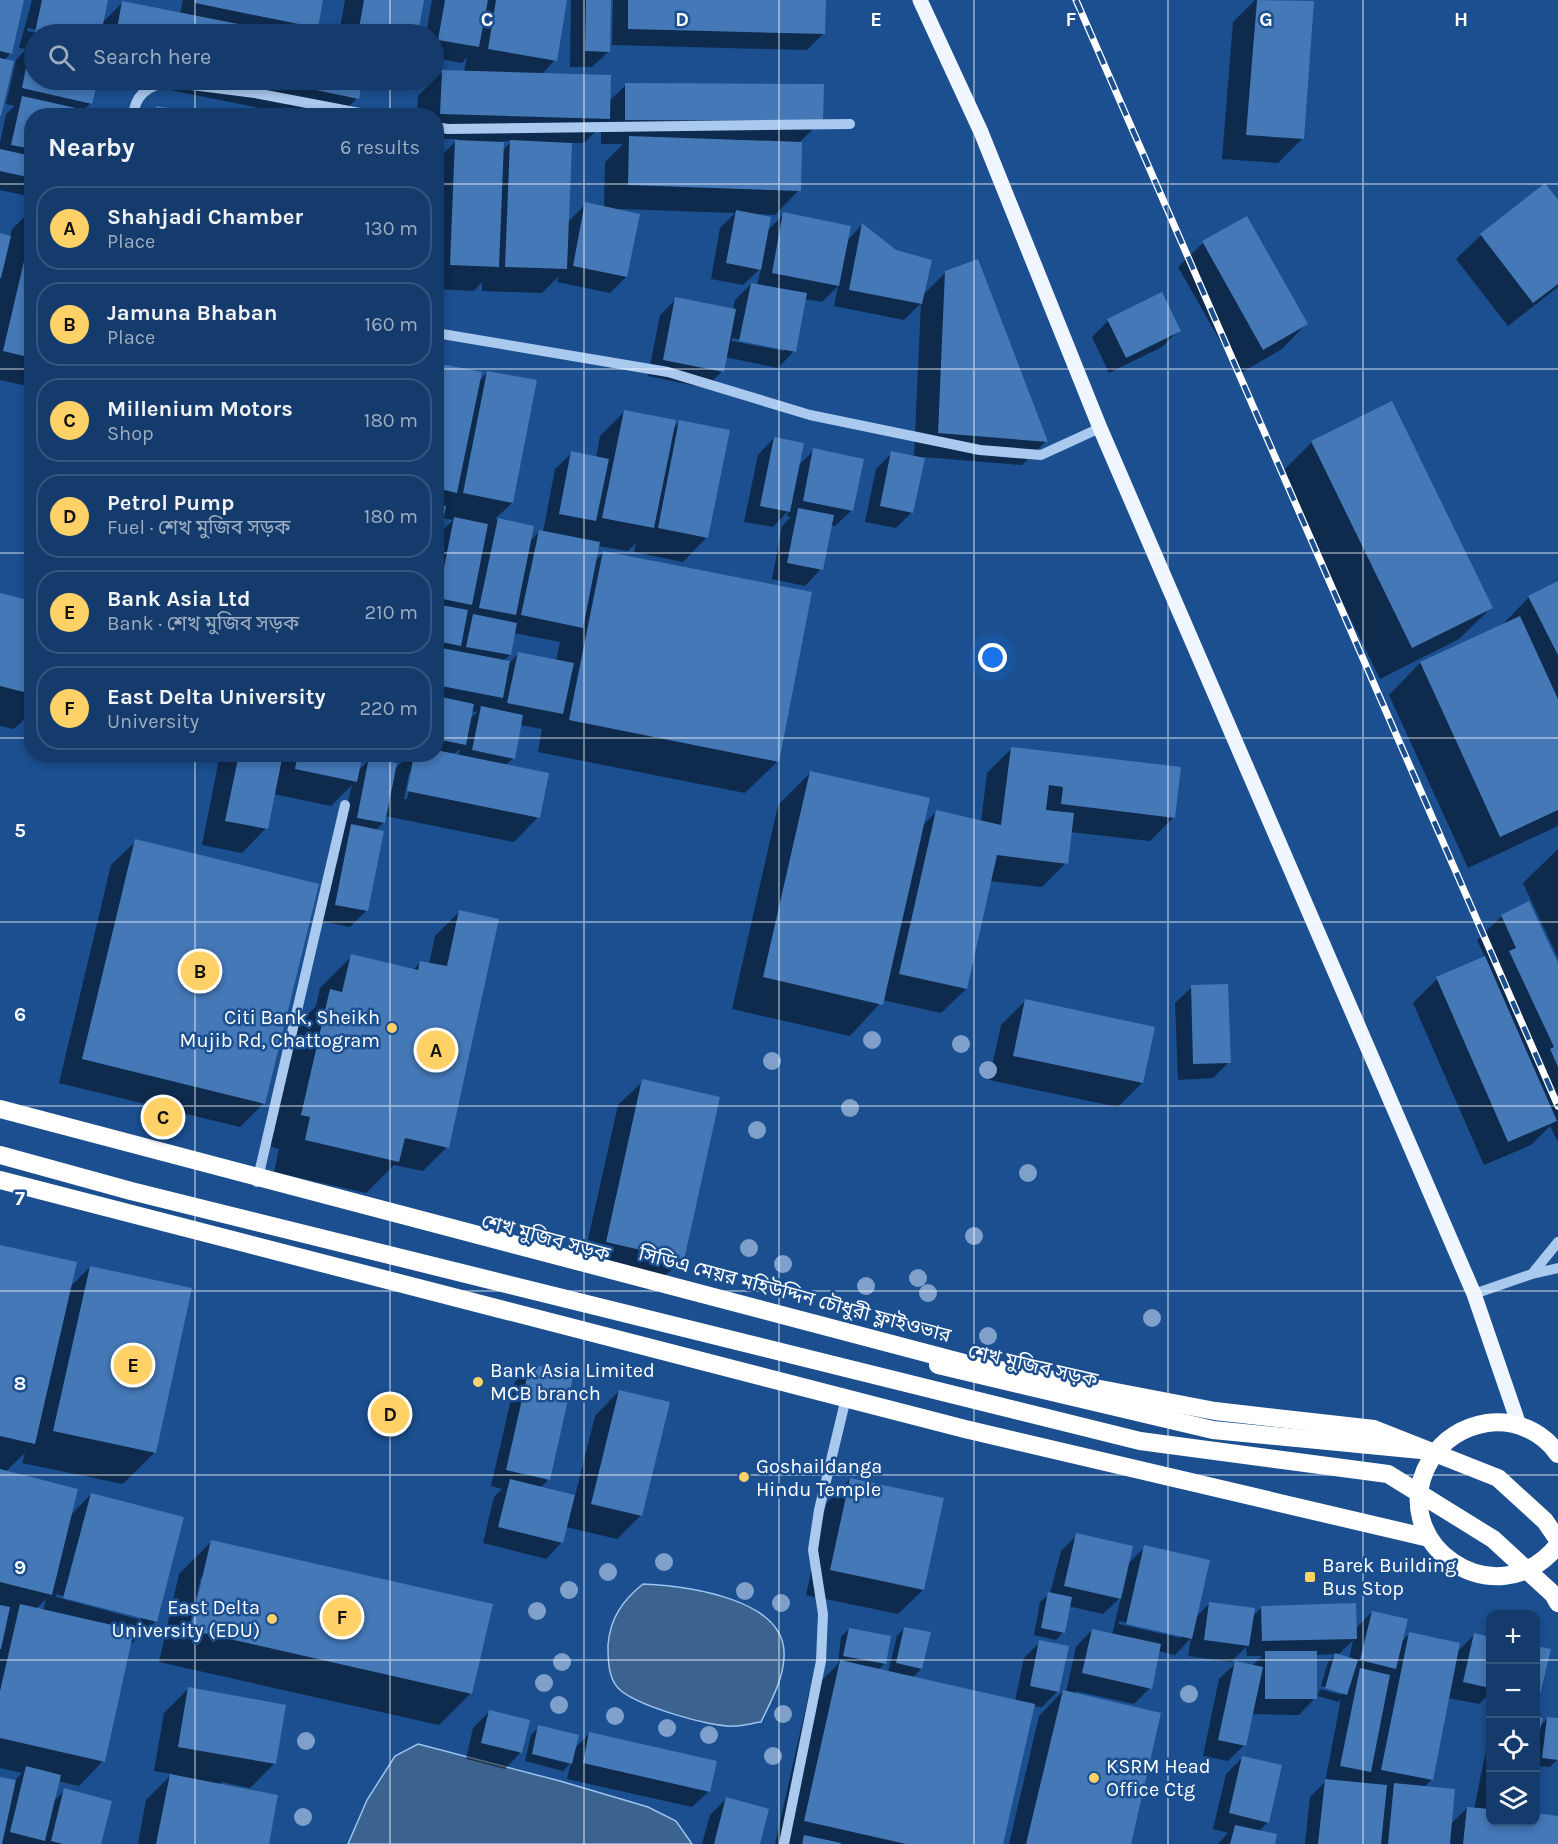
<!DOCTYPE html>
<meta charset="utf-8">
<style>
:root{--surface:#143b6b;--page:#214673;--text:#f1f3f6;--muted:#9dadc1;--line:#33557e;--accent:#ffd166}
body{margin:0;font-family:Karla,"Noto Sans Bengali",sans-serif;background:var(--page);color:var(--text)}
.controls{position:absolute;right:18px;bottom:18px;display:grid;overflow:hidden;border-radius:12px;box-shadow:0 3px 9px #0003}
.controls button{width:54px;height:54px;display:grid;place-items:center;padding:0;border:0;border-bottom:2px solid var(--line);background:var(--surface);color:var(--text);font:30px sans-serif}
.you{position:absolute;left:993px;top:658px;width:21px;height:21px;margin:-15px;border:4px solid #fff;border-radius:50%;background:#1a73e8;box-shadow:0 0 0 9px #1a73e833}
.badge{display:grid;place-items:center;width:39px;height:39px;border-radius:50%;background:var(--accent);color:#111;font-size:20px;font-weight:700}
.pin{position:absolute;translate:-50% -50%;border:3px solid #fff;box-shadow:0 2px 6px #0006}
.list{margin:0;padding:0;list-style:none}
h2{display:flex;justify-content:space-between;align-items:center;height:78px;margin:0;padding:0 24px;font-size:26px}
h2 small{font-size:20px;font-weight:400;color:var(--muted)}
.list li{display:grid;grid-template-columns:39px 1fr auto;gap:18px;align-items:center;box-sizing:border-box;height:84px;margin:0 12px 12px;padding:0 12px;border:2px solid var(--line);border-radius:24px}
.list b{display:block;font-size:22px;white-space:nowrap}
.list p{margin:0;font-size:20px;white-space:nowrap;color:var(--muted)}
.list em{font-size:20px;font-style:normal;color:var(--muted)}
.icon{flex:none;width:33px;height:33px;fill:none;stroke:currentColor;stroke-width:2;stroke-linecap:round;stroke-linejoin:round}
.map{position:relative;flex:none;width:1558px;height:1844px;overflow:hidden}
.search{position:absolute;background:var(--surface);box-shadow:0 3px 9px #0003;left:24px;top:24px;width:420px;height:66px;display:flex;align-items:center;gap:15px;box-sizing:border-box;padding:0 21px;border-radius:33px;color:var(--muted);font-size:22px}
.panel{position:absolute;background:var(--surface);box-shadow:0 3px 9px #0003;left:24px;top:108px;width:420px;height:654px;border-radius:24px}
.map>svg:first-child{display:block}
</style>
<div class="map">
<svg width="1558" height="1844" viewBox="0 0 1558 1844">
<rect width="100%" height="100%" fill="#1b4f8f"/>
<!-- water -->
<path fill="#3c6290" stroke="#9cc4f0" stroke-width="1.5" d="M643,1584C685,1586 788,1598 784,1657C783,1680 771,1701 761,1722C753,1723 743,1726 734,1726C712,1728 634,1705 618,1688C608,1677 608,1659 608,1645C610,1618 623,1600 643,1584Z
M418,1744L560,1781L648,1807L676,1821L692,1844H348L367,1800L395,1756Z"/>
<!-- shadow -->
<path fill="#0007" fill-rule="evenodd" d="M0,0H23L11,53L3,61L0,114Z
M32,0H107L101,24L123,2L180,14L183,0H315L316,27L309,34H54L28,28L27,31L41,34H34V80H96L91,103L82,111L32,116V197L0,190V143L6,114L15,106L6,104L16,60L26,49L19,48Z
M345,0H422L417,34H339Z
M432,0H565L555,60L541,75L609,101L626,85L822,120L801,141L799,190L775,215L759,214L766,232L784,214L847,241L862,225L922,296L946,272L1046,441L1022,465L923,457L912,512L896,528L865,522L876,469L892,453L914,457L921,303L904,320L834,306L838,286L822,302L805,299L794,351L778,368L725,357L722,371L706,388L648,376L660,315L676,299L733,310L735,300L751,284L757,285L761,268L743,285L711,279L720,228L735,213L620,209L626,277L610,293L557,282L559,276L542,293L482,291V282L474,291L436,289V161L458,139H436V116H417L418,96L442,72H464L467,57L462,63L434,58V34H426ZM601,126V144H623L605,162L604,208L586,204L568,222L571,143H584ZM503,141H512L503,150ZM732,338L784,348V351L732,341Z
M571,0H610L609,51L592,67H570Z
M613,0H824L823,34L807,50L612,45Z
M1255,0L1313,2L1302,139L1278,163L1222,159L1233,22Z
M120,80H361L357,98L340,116H299Z
M156,108L210,116H148Z
M1544,185L1558,202V287L1508,326L1456,259L1481,235Z
M32,210V387L0,380V235L10,237L12,229Z
M1247,218L1306,324L1282,349L1239,374L1178,267L1203,243Z
M1108,321L1179,330L1162,347L1109,373L1092,337Z
M436,365L478,382L488,372L512,503L495,519L532,527L529,542L539,532H543L555,469L572,453L596,458L600,436L625,411L672,429L680,422L707,537L683,562L634,552L636,543L628,551L598,546L595,561L604,552L777,762L745,793L538,752L542,729L520,725L513,758L505,766L538,817L514,842L385,816L383,823L375,831L366,911L350,927L320,921L352,785L331,806L273,794L266,828L242,853L202,845L220,754H361L358,771L370,759L394,770L410,754H436ZM442,518L453,520L439,534ZM514,633L560,642L556,661L518,654L509,663L503,661L510,655ZM471,711L477,712L469,720ZM460,749L458,756L453,755ZM409,774H412L407,799H404Z
M774,438L798,466L814,450L852,510L835,526L830,525L821,569L805,586L772,579L782,526L791,517L787,516L788,511L773,527L744,522L758,455Z
M1312,442L1491,608L1459,639L1380,679L1280,474Z
M1558,583V826L1468,868L1389,695L1420,663L1506,624L1505,622L1529,597Z
M0,594L32,602V712L14,729L0,726Z
M1011,749L1174,817L1150,841L1070,832L1066,863L1042,887L990,881L966,989L941,1013L883,1000L850,1036L732,1009L778,805L810,773L923,825L936,812L981,822L987,773Z
M136,841L264,1103L240,1127L59,1083L111,865Z
M1558,849V958L1523,883Z
M459,912L447,1147L423,1171L394,1165L366,1193L274,1172L279,1149L270,1146L299,1023L316,1006L320,988L352,956L413,970L421,962L429,964L435,936Z
M1502,916L1558,966V1142L1550,1126L1531,1145L1484,1165L1413,1003L1437,979L1485,957L1477,940Z
M1192,987L1229,1062L1213,1078L1178,1080L1175,1003Z
M1025,1001L1142,1083L1118,1107L989,1080L1001,1025Z
M643,1081L682,1259L658,1283L582,1266L618,1105Z
M0,1246L69,1288L90,1267L155,1452L123,1484L22,1463L25,1453L5,1472L70,1516L91,1494L156,1621L130,1645L103,1761L79,1786L58,1781L53,1802L65,1790L100,1844H0V1778L14,1781L22,1773L0,1768ZM56,1594L141,1616V1620L56,1597ZM46,1599L43,1611L35,1609L39,1606Z
M531,1365L548,1480L540,1488L575,1496L595,1416L619,1391L641,1515L617,1539L566,1527L562,1542L546,1559L483,1543L494,1497L502,1489L491,1486L515,1382Z
M850,1479L923,1590L898,1614L806,1595L826,1504Z
M1077,1535L1128,1564L1145,1547L1196,1617L1210,1603L1252,1617L1262,1607L1355,1629L1372,1612L1400,1643L1409,1634L1457,1652L1474,1635L1490,1639V1693L1479,1704L1448,1698L1432,1779L1424,1787L1450,1825L1467,1808L1474,1809L1490,1731V1822H1536V1815L1558,1817V1844H1305L1310,1797L1325,1782L1341,1699L1338,1702L1318,1696L1320,1689L1342,1695V1692L1321,1686L1328,1662L1336,1654L1315,1655V1698L1299,1715L1251,1714L1244,1745L1228,1761L1203,1756L1219,1679L1236,1663L1252,1666L1262,1656H1247L1246,1647L1231,1662L1188,1656L1191,1638L1175,1655L1158,1651L1150,1688L1134,1704L1075,1691L1129,1844H1009L1039,1716L1063,1691L1066,1692L1076,1647L1092,1630L1112,1635L1121,1597L1103,1614L1068,1606L1063,1632L1056,1640L1034,1635L1040,1602L1050,1594L1061,1551ZM1119,1621L1181,1635V1638L1119,1624ZM1353,1640L1349,1659L1338,1655Z
M211,1542L471,1693L439,1725L159,1662L179,1574ZM201,1577H204L190,1638L187,1637Z
M904,1628L921,1669L912,1678L1015,1701L1024,1658L1040,1642L1058,1691L1042,1707L1033,1706L1002,1844H775L809,1693L838,1664L841,1637L849,1629L884,1664L878,1670L888,1672L897,1636Z
M1536,1647L1549,1650L1536,1709Z
M188,1689L275,1763L250,1788L221,1782L220,1785L267,1844H138L146,1800L172,1774L154,1771L164,1713Z
M489,1712L521,1752L505,1769L466,1759L473,1728Z
M1536,1717L1541,1719L1539,1727L1548,1718L1558,1720L1557,1760L1550,1767L1536,1766Z
M539,1727L574,1749L590,1733L709,1791L692,1807L567,1779L571,1762L563,1771L525,1761L531,1735Z
M1242,1758L1268,1822L1259,1831L1274,1844H1218L1228,1833L1213,1829L1226,1774Z
M726,1799L759,1844H702L710,1815Z"/>
<!-- building -->
<path fill="#4478b7" d="M0,0H24L12,54L0,51Z
M42,0H108L101,34H47L35,32Z
M195,0H323L318,28L195,3Z
M364,0H424L418,34H394L359,28Z
M445,0H488L479,47L438,40Z
M496,0H567L557,61L488,49Z
M586,0H611L610,52L585,51Z
M628,0H826L825,34L628,29Z
M1257,0L1314,1L1304,139L1246,135Z
M122,1L284,33V34H116Z
M31,42L34,43V80H98L92,104L22,88Z
M0,58L14,61L1,116H0Z
M442,70L611,75L610,119L440,114Z
M268,80H362L359,99Z
M625,83L824,84L823,121L625,120Z
M22,96L94,112L93,116H32V149L11,145Z
M156,106L211,114V116H154Z
M629,136L802,142L801,191L628,185Z
M455,140L504,142L499,267L450,265Z
M510,140L572,143L567,269L505,267Z
M0,149L32,156V178L0,171Z
M1545,183L1558,200V284L1533,303L1480,234Z
M585,202L640,214L627,277L573,266Z
M736,210L771,217L761,270L726,263Z
M783,212L851,226L839,286L772,273Z
M1247,216L1308,324L1263,350L1202,241Z
M862,223L896,250L932,260L922,304L849,290Z
M32,227V358L3,351Z
M0,233L11,236L1,278H0Z
M978,259L1048,442L938,433L945,271Z
M751,283L807,293L796,352L739,341Z
M1162,292L1181,331L1126,358L1107,319Z
M675,297L736,309L724,372L663,360Z
M436,363L482,372L457,493L436,488Z
M487,371L537,380L513,503L463,493Z
M1392,401L1493,608L1412,648L1311,441Z
M624,410L676,420L654,528L602,518Z
M679,420L730,430L708,538L658,528Z
M774,437L804,443L790,512L760,506Z
M813,448L864,459L853,511L803,501Z
M571,451L609,459L596,521L559,514Z
M891,451L925,458L913,513L880,506Z
M436,504L446,506L438,549H436Z
M798,508L834,515L823,570L787,563Z
M454,517L488,524L472,605L438,598Z
M498,518L534,526L516,615L479,608Z
M539,530L600,542L583,628L521,615Z
M603,551L812,592L779,762L569,720Z
M1558,581V655L1528,596Z
M0,593L32,601V694L0,686Z
M436,604L468,610L461,646L436,641Z
M473,614L517,623L511,655L466,647Z
M1520,616L1558,699V810L1500,837L1420,662Z
M436,647L510,661L503,698L436,685Z
M518,652L574,663L563,714L507,703Z
M437,696L474,704L466,745L436,739Z
M481,706L523,715L515,759L472,750Z
M1011,747L1181,767L1175,818L1061,804L1063,787L1049,785L1046,810L1074,813L1068,864L997,855L967,989L899,974L936,810L1001,825Z
M436,750L549,773L540,818L407,791L414,754H436Z
M239,754H283L268,829L225,821Z
M298,754H363L357,782L295,769Z
M369,757L397,763L385,823L357,818Z
M810,771L930,798L883,1005L763,977Z
M351,824L384,831L368,911L335,905Z
M135,839L319,884L265,1104L82,1059Z
M1529,901L1558,963V1067L1550,1049L1554,1047L1509,951L1516,948L1501,915Z
M459,910L499,919L449,1148L405,1138L399,1162L305,1140L310,1117L301,1115L330,989L342,992L351,954L418,970L420,961L447,966Z
M1485,956L1557,1121L1508,1142L1436,977Z
M1228,984L1231,1063L1193,1064L1191,985Z
M1025,999L1155,1027L1143,1083L1013,1056Z
M642,1079L720,1097L684,1260L606,1242Z
M0,1245L77,1262L35,1444L0,1436Z
M90,1266L192,1288L156,1453L53,1431Z
M530,1364L574,1373L550,1480L506,1470Z
M619,1390L670,1402L642,1516L591,1504Z
M0,1469L78,1489L52,1595L0,1582Z
M850,1478L944,1498L924,1590L830,1570Z
M510,1479L575,1495L563,1543L498,1527Z
M91,1493L184,1517L157,1622L63,1598Z
M1076,1533L1133,1546L1121,1599L1064,1586Z
M211,1540L493,1604L472,1694L190,1630Z
M1144,1545L1210,1560L1192,1639L1126,1624Z
M1048,1592L1072,1597L1065,1633L1041,1628Z
M1209,1602L1255,1608L1249,1646L1204,1640Z
M1356,1603L1357,1639L1262,1641L1261,1606Z
M20,1604L134,1630L105,1762L0,1738V1691Z
M0,1605L10,1607L1,1649H0Z
M1372,1611L1408,1619L1396,1669L1360,1660Z
M904,1627L931,1632L922,1669L896,1663Z
M849,1628L891,1636L886,1664L843,1656Z
M1092,1629L1161,1644L1152,1689L1082,1673Z
M1409,1632L1460,1643L1433,1780L1381,1770Z
M1474,1633L1490,1637V1688L1463,1682Z
M1039,1640L1069,1646L1059,1692L1030,1686Z
M1536,1646L1551,1649L1536,1711Z
M1265,1651H1317V1699H1265Z
M1335,1653L1358,1660L1347,1695L1325,1688Z
M840,1660L1035,1704L1003,1844H906L804,1821Z
M1235,1661L1263,1667L1246,1746L1218,1740Z
M1360,1668L1390,1675L1371,1772L1340,1766Z
M188,1687L286,1705L276,1764L178,1747Z
M1063,1690L1161,1713L1131,1844H1026Z
M489,1710L530,1720L522,1753L481,1743Z
M1536,1716L1543,1718L1536,1747Z
M1547,1717L1558,1718V1760L1542,1758Z
M538,1725L579,1735L572,1764L532,1754Z
M589,1732L717,1761L710,1792L583,1763Z
M1242,1756L1282,1765L1269,1823L1229,1813Z
M26,1766L61,1775L45,1841L10,1832Z
M170,1774L278,1795L269,1844H156Z
M0,1777L16,1780L2,1844H0Z
M1325,1779L1387,1785L1381,1844H1318Z
M1394,1783L1455,1789L1450,1844H1388Z
M64,1788L112,1801L101,1844H63L51,1841Z
M726,1797L769,1809L760,1844H714Z
M1467,1807L1490,1809V1822H1536V1813L1558,1816V1844H1463Z
M1235,1825L1277,1834L1275,1844H1230Z
M804,1835L841,1843V1844H802Z"/>
<g fill="none" stroke-linecap="round" stroke-linejoin="round">
<!-- minor -->
<path stroke="#a9c9ee" stroke-width="10" d="M133,116C135,95 148,85 168,82L255,93L375,116
M436,127L448,129L850,124
M436,333L668,372L810,415L980,450L1041,455L1100,428
M257,1182L345,805
M1532,1274L1558,1242
M1474,1294L1532,1274L1558,1268
M784,1844L821,1661L823,1614L813,1550L819,1510L846,1398"/>
<!-- major -->
<path stroke="#f0f6ff" stroke-width="15" d="M920,0L981,132L1100,428L1474,1294L1519,1425"/>
<!-- highway -->
<path stroke="#fff" stroke-width="18" d="M0,1180L965,1429L1429,1538
M938,1365L1213,1430L1421,1450
M1558,1454C1542,1431 1514,1419 1487,1423C1463,1427 1444,1439 1431,1459C1381,1542 1496,1622 1558,1545"/>
<!-- rail casing -->
<g stroke="#fff" stroke-width="7">
<path id="rail" d="M1076,0L1558,1106"/>
</g>
<!-- rail -->
<use href="#rail" stroke="#1b4f8f" stroke-width="4.5" stroke-dasharray="14" stroke-linecap="butt"/>
<!-- highway-bridge -->
<path stroke="#fff" stroke-width="18" d="M0,1109L964,1363L1215,1411L1374,1429L1498,1478L1545,1521L1558,1540
M0,1155L131,1191L1140,1441L1388,1474L1493,1539L1553,1594L1558,1603"/>
</g>
<!-- trees -->
<g fill="#7ea0ca">
<circle cx="872" cy="1040" r="9"/>
<circle cx="961" cy="1044" r="9"/>
<circle cx="772" cy="1061" r="9"/>
<circle cx="988" cy="1070" r="9"/>
<circle cx="850" cy="1108" r="9"/>
<circle cx="757" cy="1130" r="9"/>
<circle cx="1028" cy="1173" r="9"/>
<circle cx="974" cy="1236" r="9"/>
<circle cx="749" cy="1248" r="9"/>
<circle cx="783" cy="1264" r="9"/>
<circle cx="918" cy="1278" r="9"/>
<circle cx="866" cy="1286" r="9"/>
<circle cx="928" cy="1293" r="9"/>
<circle cx="1152" cy="1318" r="9"/>
<circle cx="988" cy="1336" r="9"/>
<circle cx="664" cy="1562" r="9"/>
<circle cx="608" cy="1572" r="9"/>
<circle cx="569" cy="1590" r="9"/>
<circle cx="745" cy="1591" r="9"/>
<circle cx="781" cy="1603" r="9"/>
<circle cx="537" cy="1611" r="9"/>
<circle cx="562" cy="1662" r="9"/>
<circle cx="544" cy="1683" r="9"/>
<circle cx="1189" cy="1694" r="9"/>
<circle cx="559" cy="1705" r="9"/>
<circle cx="783" cy="1714" r="9"/>
<circle cx="615" cy="1716" r="9"/>
<circle cx="667" cy="1728" r="9"/>
<circle cx="709" cy="1735" r="9"/>
<circle cx="306" cy="1741" r="9"/>
<circle cx="773" cy="1756" r="9"/>
<circle cx="303" cy="1817" r="9"/>
</g>
<!-- grid -->
<path fill="none" stroke="#fff" stroke-width="1.5" stroke-opacity="0.55" d="M195,0V34M390,0V34M584,0V1844M779,0V1844M974,0V1844M1168,0V1844M1363,0V1844M195,80V116M390,80V116M0,184H32M436,184H1558M0,369H32M436,369H1558M0,553H32M436,553H1558M0,738H32M436,738H1558M195,754V1844M390,754V1844M0,922H1558M0,1106H1558M0,1291H1558M0,1475H1558M0,1660H1490M1536,1660H1558"/>
<!-- markers -->
<g fill="#ffd166" stroke="#1b4f8f" stroke-width="2">
<circle cx="392" cy="1028" r="6"/>
<circle cx="478" cy="1382" r="6"/>
<circle cx="744" cy="1477" r="6"/>
<rect x="1304" y="1571" width="12" height="12" rx="3"/>
<circle cx="272" cy="1619" r="6"/>
<circle cx="1094" cy="1778" r="6"/>
</g>
<g text-anchor="middle" stroke-width="5" stroke-linejoin="round" paint-order="stroke">
<!-- poi labels -->
<g font-size="20" fill="#fff" stroke="#1b4f8f" text-anchor="start">
<text x="380" y="1024" text-anchor="end">Citi Bank, Sheikh<tspan x="380" dy="23">Mujib Rd, Chattogram</tspan></text>
<text x="490" y="1377">Bank Asia Limited<tspan x="490" dy="23">MCB branch</tspan></text>
<text x="756" y="1473">Goshaildanga<tspan x="756" dy="23">Hindu Temple</tspan></text>
<text x="1322" y="1572">Barek Building<tspan x="1322" dy="23">Bus Stop</tspan></text>
<text x="260" y="1614" text-anchor="end">East Delta<tspan x="260" dy="23">University (EDU)</tspan></text>
<text x="1106" y="1773">KSRM Head<tspan x="1106" dy="23">Office Ctg</tspan></text>
</g>
<!-- street labels -->
<g font-size="20" fill="#fff" stroke="#1b4f8f">
<text transform="translate(546 1237) rotate(15)" y="7">শেখ মুজিব সড়ক</text>
<text transform="translate(795 1294) rotate(15)" y="7">সিডিএ মেয়র মহিউদ্দিন চৌধুরী ফ্লাইওভার</text>
<text transform="translate(1033 1365) rotate(13)" y="7">শেখ মুজিব সড়ক</text>
</g>
</g>
<g font-size="20" text-anchor="middle" font-weight="bold" fill="#fff" stroke="#1b4f8f" stroke-width="5" stroke-linejoin="round" paint-order="stroke">
<text x="487" y="26">C</text>
<text x="682" y="26">D</text>
<text x="876" y="26">E</text>
<text x="1071" y="26">F</text>
<text x="1266" y="26">G</text>
<text x="1461" y="26">H</text>
<text x="20" y="837">5</text>
<text x="20" y="1021">6</text>
<text x="20" y="1205">7</text>
<text x="20" y="1390">8</text>
<text x="20" y="1574">9</text>
</g>
</svg>
<div class="controls">
<button>+</button>
<button>−</button>
<button><svg class="icon" aria-label="locate" viewBox="0 0 24 24"><circle cx="12" cy="12" r="6"/><path d="M12 2v4M12 18v4M2 12h4M18 12h4"/></svg></button>
<button><svg class="icon" aria-label="layers" viewBox="0 0 24 24"><path d="M12 4l9 5-9 5-9-5zM3 14l9 5 9-5"/></svg></button>
</div>
<div class="you"></div>
<div class="pin badge" style="left:436px;top:1050px">A</div>
<div class="pin badge" style="left:200px;top:971px">B</div>
<div class="pin badge" style="left:163px;top:1117px">C</div>
<div class="pin badge" style="left:390px;top:1414px">D</div>
<div class="pin badge" style="left:133px;top:1365px">E</div>
<div class="pin badge" style="left:342px;top:1617px">F</div>
<div class="search"><svg class="icon" aria-label="search" viewBox="0 0 24 24"><circle cx="10" cy="10" r="6"/><path d="M15 15l6 6"/></svg>Search here</div>
<section class="panel">
<h2>Nearby<small>6 results</small></h2>
<ul class="list">
<li><span class="badge">A</span><div><b>Shahjadi Chamber</b><p>Place</p></div><em>130 m</em></li>
<li><span class="badge">B</span><div><b>Jamuna Bhaban</b><p>Place</p></div><em>160 m</em></li>
<li><span class="badge">C</span><div><b>Millenium Motors</b><p>Shop</p></div><em>180 m</em></li>
<li><span class="badge">D</span><div><b>Petrol Pump</b><p>Fuel · শেখ মুজিব সড়ক</p></div><em>180 m</em></li>
<li><span class="badge">E</span><div><b>Bank Asia Ltd</b><p>Bank · শেখ মুজিব সড়ক</p></div><em>210 m</em></li>
<li><span class="badge">F</span><div><b>East Delta University</b><p>University</p></div><em>220 m</em></li>
</ul>
</section>
</div>
